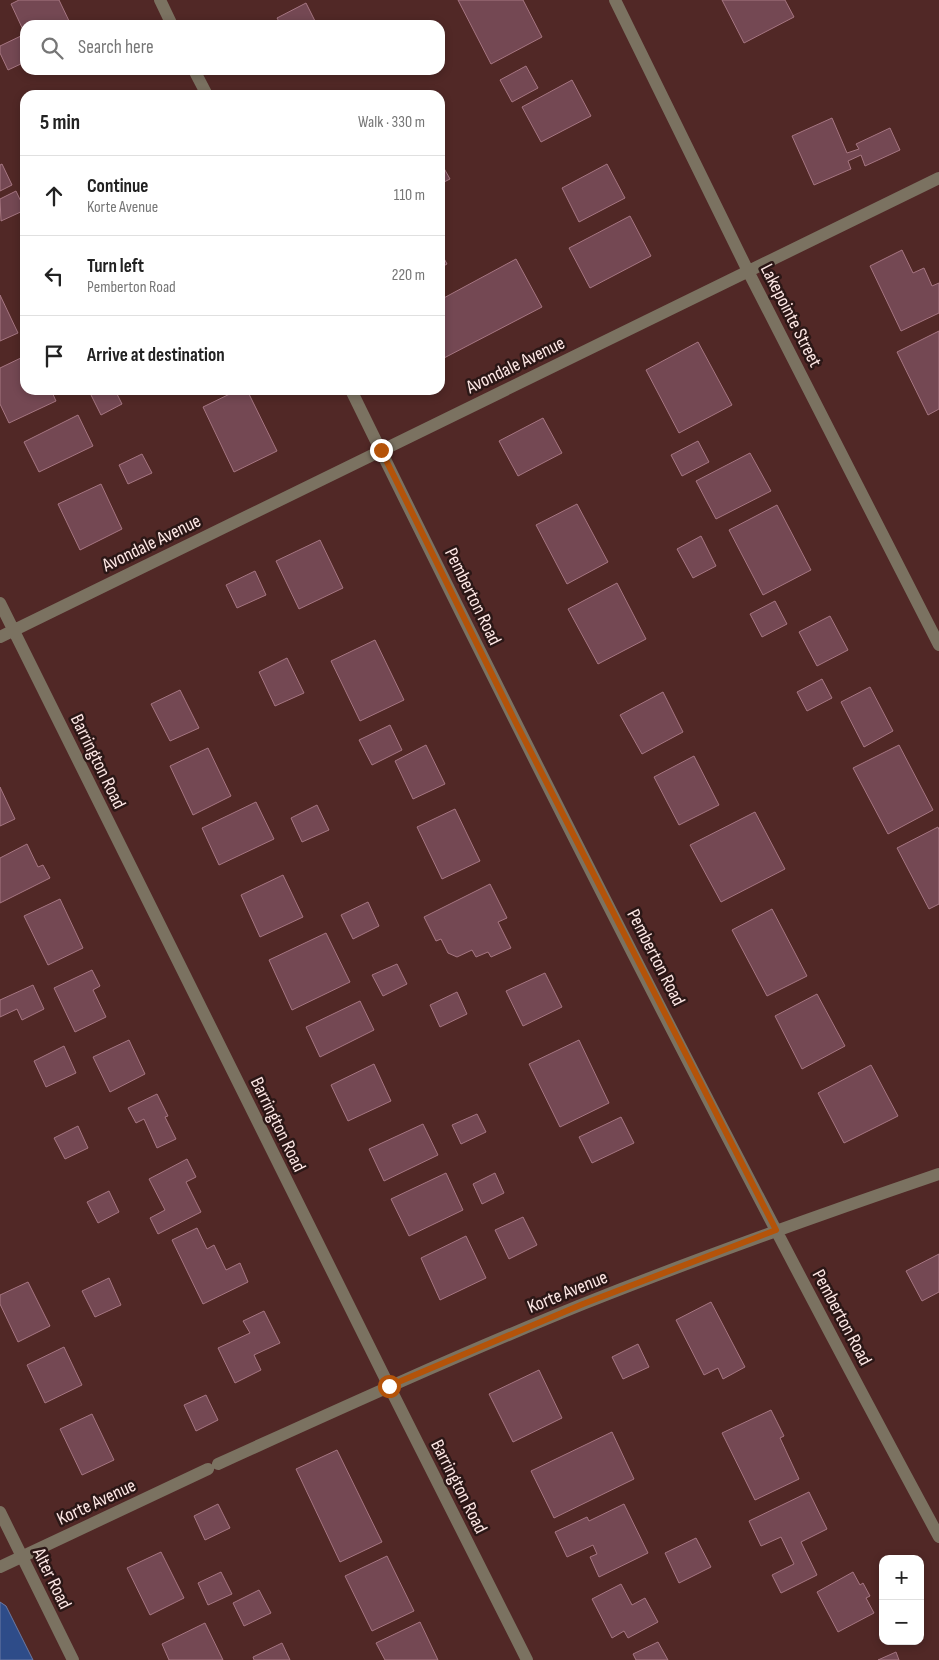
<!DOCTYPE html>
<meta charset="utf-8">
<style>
:root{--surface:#fff;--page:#f6f6f6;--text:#222;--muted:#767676;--line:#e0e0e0}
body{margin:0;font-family:"Sofia Sans Condensed",sans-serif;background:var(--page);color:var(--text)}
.controls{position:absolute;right:15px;bottom:15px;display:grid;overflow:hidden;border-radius:10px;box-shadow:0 2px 8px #0003}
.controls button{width:45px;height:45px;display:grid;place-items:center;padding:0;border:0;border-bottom:1px solid var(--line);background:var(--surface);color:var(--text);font:25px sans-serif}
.stop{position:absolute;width:15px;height:15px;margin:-11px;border:4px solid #b45309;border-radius:50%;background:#fff}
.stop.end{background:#b45309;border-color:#fff;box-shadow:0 1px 5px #0008}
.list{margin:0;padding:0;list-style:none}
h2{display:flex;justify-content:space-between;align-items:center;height:65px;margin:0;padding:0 20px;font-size:21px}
h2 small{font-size:16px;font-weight:400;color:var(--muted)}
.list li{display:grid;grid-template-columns:32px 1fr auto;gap:15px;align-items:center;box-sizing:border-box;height:80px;padding:0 20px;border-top:1px solid var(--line)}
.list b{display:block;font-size:19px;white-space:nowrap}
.list p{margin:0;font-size:16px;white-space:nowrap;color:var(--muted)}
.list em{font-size:16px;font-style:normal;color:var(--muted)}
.icon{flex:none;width:28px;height:28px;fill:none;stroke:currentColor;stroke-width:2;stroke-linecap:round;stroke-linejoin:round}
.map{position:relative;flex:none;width:939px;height:1660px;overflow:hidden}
.search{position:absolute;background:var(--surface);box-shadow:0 2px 8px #0003;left:20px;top:20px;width:425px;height:55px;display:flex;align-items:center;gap:12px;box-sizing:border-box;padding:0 18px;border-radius:15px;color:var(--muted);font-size:19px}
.panel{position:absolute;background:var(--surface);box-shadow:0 2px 8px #0003;left:20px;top:90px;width:425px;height:305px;border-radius:15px}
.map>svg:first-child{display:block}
</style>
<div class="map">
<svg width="939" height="1660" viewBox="0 0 939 1660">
<rect width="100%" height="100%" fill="#512826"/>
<!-- water -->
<path fill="#2e4c89" stroke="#6c7aa5" d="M0,1602L6,1606L33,1660H0Z"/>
<!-- building -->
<path fill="#744853" stroke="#a67682" d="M19,0H59L71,25H25V34L11,4Z
M458,0H523L542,37L491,64Z
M722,0H785L794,17L744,43Z
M306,3L317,25H281L277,18Z
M25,34V62L8,70L0,53V46Z
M526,66L538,88L512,102L500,80Z
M572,80L591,116L541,142L522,107Z
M832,118L847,153L859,149L856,144L890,128L900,150L865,166L861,155L848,161L851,169L814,185L792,136Z
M440,163H441L450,179L440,184Z
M2,164L12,185L0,191V165Z
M607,164L625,198L579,222L562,188Z
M16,191L25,210L1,221L0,199Z
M630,216L651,256L590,288L569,248Z
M902,250L913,273L924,268L932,286L939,283V313L901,331L870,266Z
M440,251L447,264L440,268Z
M516,259L542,307L444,358L440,350V300Z
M0,295L18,333L0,341Z
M939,331V409L928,415L897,352Z
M698,342L732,405L679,433L646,370Z
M25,356V390H51L56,401L9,423L0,404V368Z
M91,390H115L122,404L101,415L89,391Z
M238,390H247L277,451L234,472L203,407Z
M78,415L93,446L39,472L24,442Z
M543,418L562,453L518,476L499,441Z
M698,441L709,462L682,476L671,455Z
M750,453L771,491L716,519L696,481Z
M142,454L152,473L128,484L119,465Z
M101,484L122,529L80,550L58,504Z
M577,504L608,562L567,584L536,525Z
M777,505L811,570L763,595L729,530Z
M701,536L716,566L693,578L677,549Z
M320,540L343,588L299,609L276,561Z
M255,571L266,595L237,608L226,585Z
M617,583L646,639L598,664L568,609Z
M775,601L787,624L762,637L750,614Z
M830,616L848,650L817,666L799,632Z
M375,640L404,700L360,721L331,661Z
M287,658L304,693L275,706L259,672Z
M822,679L832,698L807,711L797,692Z
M870,687L893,731L864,747L841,702Z
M180,690L199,728L170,741L151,704Z
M663,692L683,732L642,754L620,715Z
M390,725L402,750L372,765L359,740Z
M426,745L445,784L413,799L395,761Z
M899,745L933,810L888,834L853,768Z
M208,748L231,796L193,815L170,766Z
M694,756L719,805L679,825L654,777Z
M0,787L15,819L0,826Z
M256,802L274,839L219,865L202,828Z
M317,805L329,830L302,842L291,818Z
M455,809L480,861L442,879L417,827Z
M755,812L785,869L721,902L690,845Z
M938,827L939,830V904L929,909L897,848Z
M27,844L38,867L43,865L50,878L0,903V858Z
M283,875L303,917L260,937L241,895Z
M490,884L507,918L498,922L511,948L491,957L488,952L476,957L472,950L457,957L448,953L441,939L436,941L424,917Z
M60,899L83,948L48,965L24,916Z
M368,902L379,926L353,939L341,915Z
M772,909L807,976L767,996L732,930Z
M326,933L350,982L292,1010L269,960Z
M397,964L407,984L383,996L372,975Z
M92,970L100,986L93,990L106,1017L75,1032L54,988Z
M545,973L562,1007L523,1026L506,991Z
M33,985L44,1009L22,1020L17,1009L0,1017V1000Z
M457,992L467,1014L440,1027L430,1005Z
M817,994L845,1046L802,1069L775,1016Z
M360,1001L374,1030L320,1057L306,1027Z
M129,1040L145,1074L110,1092L93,1057Z
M579,1040L609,1103L560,1127L529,1064Z
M64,1046L76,1073L46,1087L34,1061Z
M374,1064L391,1101L348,1121L331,1085Z
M871,1065L898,1116L844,1143L818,1093Z
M157,1094L168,1116L165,1117L176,1139L157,1148L144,1119L136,1123L128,1108Z
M477,1114L486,1132L461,1144L452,1125Z
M621,1117L634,1143L592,1163L579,1137Z
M423,1124L438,1155L384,1181L369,1149Z
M78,1126L88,1148L65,1159L54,1138Z
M187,1159L196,1177L186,1182L201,1212L158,1234L150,1218L165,1210L149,1179Z
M446,1173L463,1210L409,1236L391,1199Z
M495,1173L504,1193L482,1204L473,1184Z
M109,1191L119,1212L98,1223L87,1202Z
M523,1217L537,1245L509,1259L495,1230Z
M197,1228L207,1249L214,1245L226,1270L240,1263L248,1282L203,1304L172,1240Z
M466,1236L486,1278L440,1300L421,1258Z
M939,1254V1292L922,1301L906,1271Z
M109,1278L121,1305L95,1317L82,1291Z
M28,1282L50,1326L18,1342L0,1304V1295Z
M711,1302L745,1367L723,1379L718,1368L704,1375L676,1320Z
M264,1311L280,1343L254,1355L261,1370L235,1383L218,1348L250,1333L243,1321Z
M638,1344L649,1367L623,1379L612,1357Z
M64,1347L82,1385L45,1403L27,1365Z
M539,1370L562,1418L513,1442L489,1394Z
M206,1395L218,1420L196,1431L184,1405Z
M771,1410L784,1436L780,1438L799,1479L755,1500L722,1433Z
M92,1414L114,1460L82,1475L60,1429Z
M612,1432L634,1479L554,1518L531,1471Z
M337,1450L382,1542L340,1562L296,1469Z
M809,1492L827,1529L801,1542L817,1575L781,1593L772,1575L794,1564L781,1537L761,1546L749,1521Z
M218,1504L230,1528L205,1540L194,1516Z
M624,1504L648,1553L599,1577L590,1557L597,1554L593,1545L567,1557L555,1532L587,1517L589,1521Z
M696,1538L711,1567L679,1583L665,1553Z
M161,1552L184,1598L150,1615L127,1568Z
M387,1556L414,1611L372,1631L345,1576Z
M221,1572L232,1594L208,1605L198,1583Z
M853,1572L860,1585L863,1583L870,1596L866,1598L874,1613L838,1632L817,1592Z
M621,1584L632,1605L645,1598L658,1622L628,1638L624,1631L612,1638L592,1599Z
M259,1590L271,1613L244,1626L233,1603Z
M420,1622L438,1660H385L376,1643Z
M205,1623L223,1660H169L162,1644Z
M658,1642L668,1660H636L633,1654Z
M282,1643L290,1660H254L253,1657Z
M896,1652L899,1660H878Z"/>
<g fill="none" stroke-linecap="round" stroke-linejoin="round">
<!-- minor -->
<path stroke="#7b7261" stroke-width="12" d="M160,0L172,25
M615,0L748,271L939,645
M194,70L207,95
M351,390C540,776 735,1159 939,1537
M0,603L389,1386L527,1660
M0,637L939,178
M218,1464C339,1409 460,1354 583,1304C701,1257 819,1215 939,1174
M0,1512L73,1660
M0,1567L208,1469"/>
</g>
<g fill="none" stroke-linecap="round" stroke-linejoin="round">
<!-- route -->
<path stroke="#b45309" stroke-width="6" d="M381,450L516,723L776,1230L583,1304L389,1386"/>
</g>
<g text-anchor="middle" stroke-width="5" stroke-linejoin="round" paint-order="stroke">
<!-- street labels -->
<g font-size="19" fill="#fde7e5" stroke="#2b1716">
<text transform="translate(792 315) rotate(63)" y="7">Lakepointe Street</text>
<text transform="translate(515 364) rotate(-26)" y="7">Avondale Avenue</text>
<text transform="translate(151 542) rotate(-26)" y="7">Avondale Avenue</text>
<text transform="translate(474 596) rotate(64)" y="7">Pemberton Road</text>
<text transform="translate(99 761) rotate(64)" y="7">Barrington Road</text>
<text transform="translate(657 957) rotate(63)" y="7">Pemberton Road</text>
<text transform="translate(279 1124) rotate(64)" y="7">Barrington Road</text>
<text transform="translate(567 1291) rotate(-22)" y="7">Korte Avenue</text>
<text transform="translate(843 1317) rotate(62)" y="7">Pemberton Road</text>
<text transform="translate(460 1486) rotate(63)" y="7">Barrington Road</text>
<text transform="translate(96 1501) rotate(-25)" y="7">Korte Avenue</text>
<text transform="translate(53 1578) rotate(64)" y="7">Alter Road</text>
</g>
</g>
</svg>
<div class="controls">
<button>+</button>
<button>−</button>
</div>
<div class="stop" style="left:389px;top:1386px"></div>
<div class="stop end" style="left:381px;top:450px"></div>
<div class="search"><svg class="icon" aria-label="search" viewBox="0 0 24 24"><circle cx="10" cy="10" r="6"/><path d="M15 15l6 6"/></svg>Search here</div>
<section class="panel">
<h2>5 min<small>Walk · 330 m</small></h2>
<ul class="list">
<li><svg class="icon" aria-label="ahead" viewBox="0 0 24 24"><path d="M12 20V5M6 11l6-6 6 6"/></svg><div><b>Continue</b><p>Korte Avenue</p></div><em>110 m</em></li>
<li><svg class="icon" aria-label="left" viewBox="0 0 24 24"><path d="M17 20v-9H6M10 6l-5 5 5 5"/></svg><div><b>Turn left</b><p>Pemberton Road</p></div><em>220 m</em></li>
<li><svg class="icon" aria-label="arrive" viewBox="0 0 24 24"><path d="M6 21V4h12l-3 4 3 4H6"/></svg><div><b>Arrive at destination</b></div></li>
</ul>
</section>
</div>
